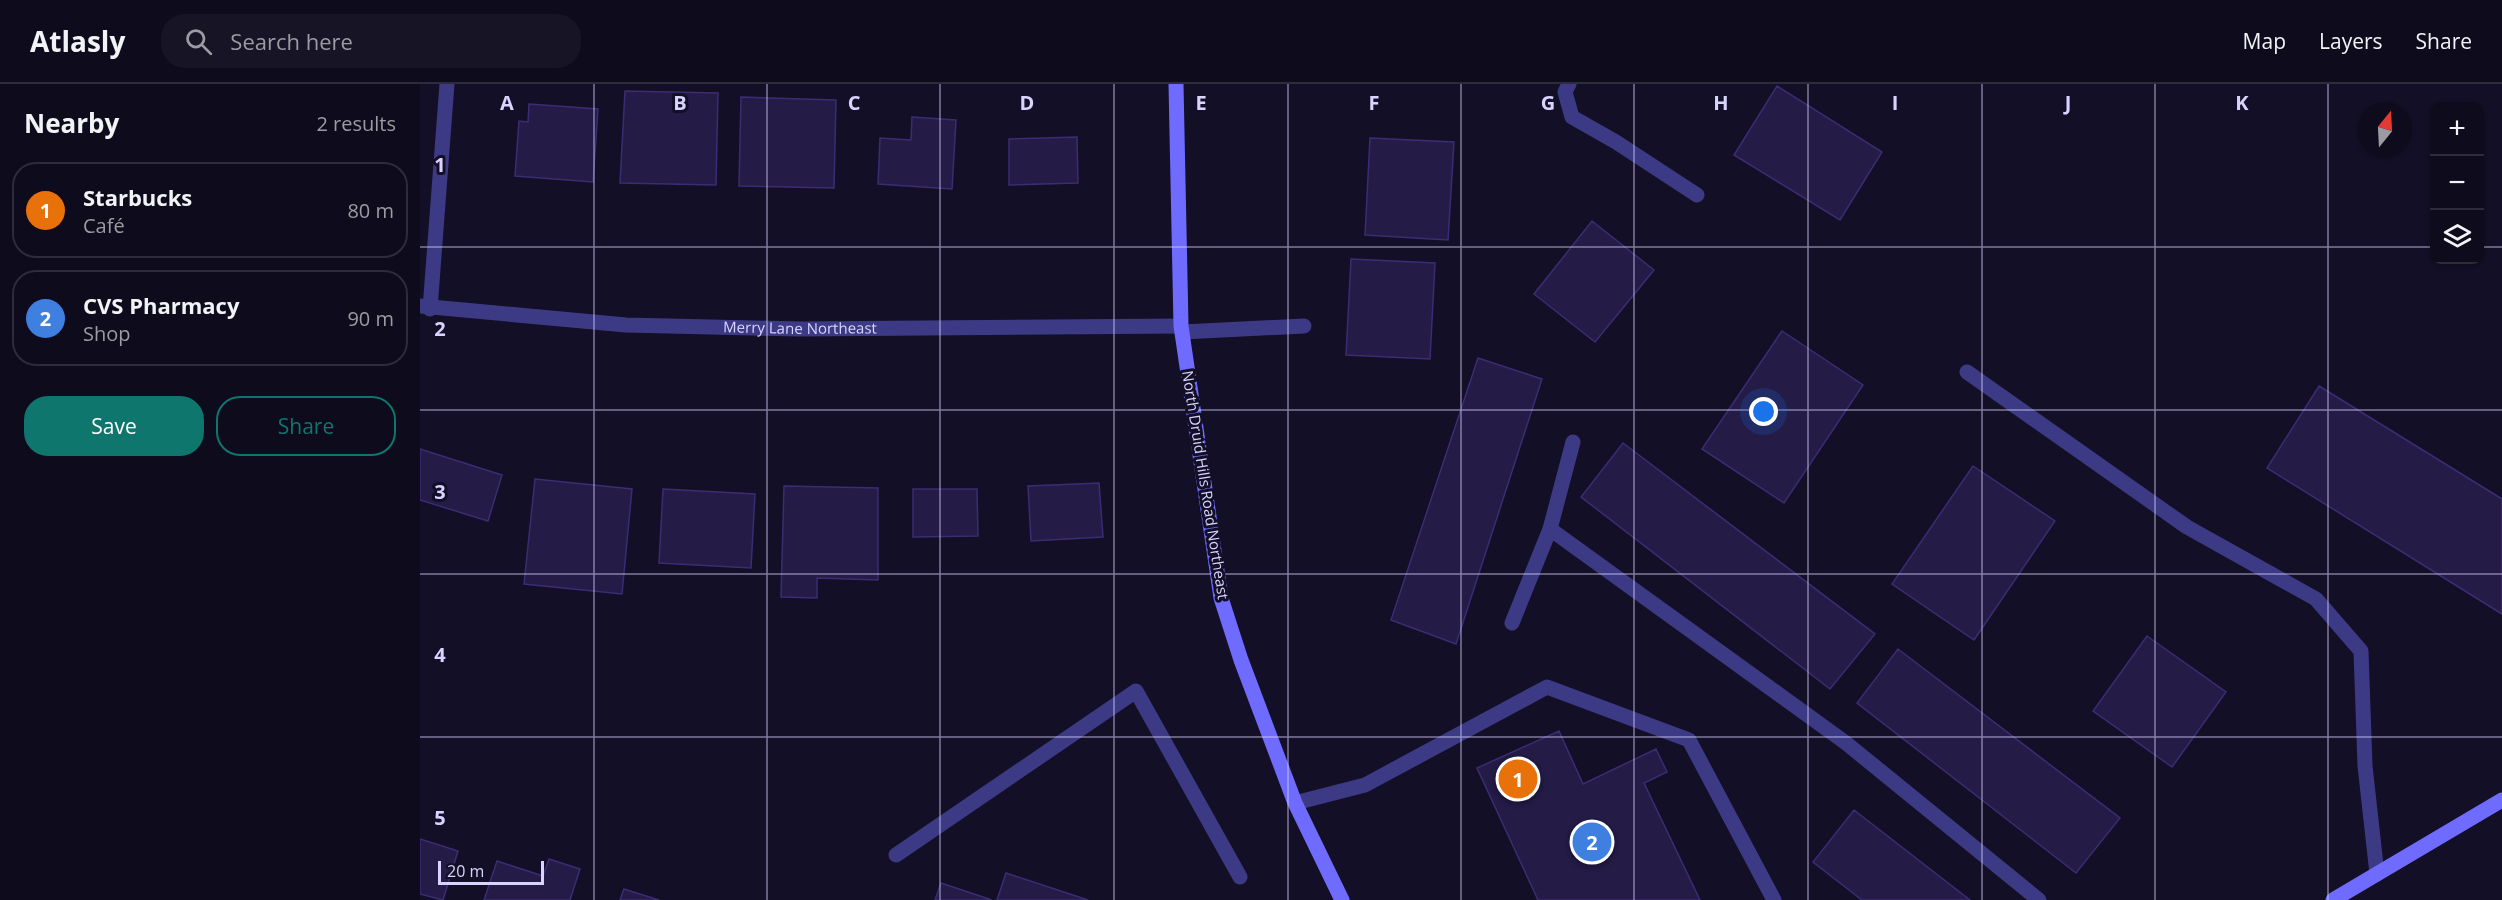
<!DOCTYPE html>
<meta charset="utf-8">
<style>
:root{--surface:#0e0b1c;--page:#171425;--text:#f1f3f6;--muted:#9b9ba3;--line:#2e2b3b;--accent:#0f766e}
body{margin:0;font-family:"Open Sans",sans-serif;background:var(--page);color:var(--text)}
.controls{position:absolute;right:18px;top:18px;display:grid;overflow:hidden;border-radius:12px;box-shadow:0 2px 4px #0004}
.controls button{width:54px;height:54px;display:grid;place-items:center;padding:0;border:0;border-bottom:2px solid var(--line);background:var(--surface);color:var(--text);font:30px sans-serif}
.compass{position:absolute;left:1938px;top:18px;width:54px;height:54px;border-radius:50%;background:var(--surface);box-shadow:0 2px 4px #0004;rotate:18deg}
.scale{position:absolute;left:18px;bottom:15px;width:106px;box-sizing:border-box;padding-left:6px;border:3px solid #d9d4ff;border-top:0;font-size:16px;line-height:21px;white-space:nowrap;color:#d9d4ff;-webkit-text-stroke:4px #130f26;paint-order:stroke}
.you{position:absolute;left:1344px;top:328px;width:21px;height:21px;margin:-15px;border:4px solid #fff;border-radius:50%;background:#1a73e8;box-shadow:0 0 0 9px #1a73e833}
.badge{display:grid;place-items:center;width:39px;height:39px;border-radius:50%;background:var(--accent);color:#fff;font-size:20px;font-weight:700}
.pin{position:absolute;translate:-50% -50%;border:3px solid #fff;box-shadow:0 2px 6px #0006}
.list{margin:0;padding:0;list-style:none}
h2{display:flex;justify-content:space-between;align-items:center;height:78px;margin:0;padding:0 24px;font-size:26px}
h2 small{font-size:20px;font-weight:400;color:var(--muted)}
.list li{display:grid;grid-template-columns:39px 1fr auto;gap:18px;align-items:center;box-sizing:border-box;height:96px;margin:0 12px 12px;padding:0 12px;border:2px solid var(--line);border-radius:24px}
.list b{display:block;font-size:22px;white-space:nowrap}
.list p{margin:0;font-size:20px;white-space:nowrap;color:var(--muted)}
.list em{font-size:20px;font-style:normal;color:var(--muted)}
.actions{display:flex;gap:12px;padding:18px 24px}
.actions a{flex:1;padding:14px 0;border:2px solid var(--accent);border-radius:24px;text-align:center;font-size:21px;color:var(--accent)}
.actions .main{background:var(--accent);color:#fff}
.icon{flex:none;width:33px;height:33px;fill:none;stroke:currentColor;stroke-width:2;stroke-linecap:round;stroke-linejoin:round}
.map{position:relative;flex:none;width:2082px;height:816px;overflow:hidden}
header{display:flex;align-items:center;gap:36px;box-sizing:border-box;height:84px;padding:0 30px;background:var(--surface);border-bottom:2px solid var(--line)}
header strong{font-size:28px}
nav{display:flex;gap:33px;margin-inline-start:auto;font-size:21px}
.search{width:420px;height:54px;background:var(--page);display:flex;align-items:center;gap:15px;box-sizing:border-box;padding:0 21px;border-radius:24px;color:var(--muted);font-size:22px}
main{display:flex}
aside{flex:1;background:var(--surface)}
.map>svg:first-child{display:block}
</style>
<header>
<strong>Atlasly</strong>
<div class="search"><svg class="icon" aria-label="search" viewBox="0 0 24 24"><circle cx="10" cy="10" r="6"/><path d="M15 15l6 6"/></svg>Search here</div>
<nav><a>Map</a><a>Layers</a><a>Share</a></nav>
</header>
<main>
<aside>
<h2>Nearby<small>2 results</small></h2>
<ul class="list">
<li><span class="badge" style="background:#e8710a">1</span><div><b>Starbucks</b><p>Café</p></div><em>80 m</em></li>
<li><span class="badge" style="background:#3f7fe0">2</span><div><b>CVS Pharmacy</b><p>Shop</p></div><em>90 m</em></li>
</ul>
<div class="actions"><a class="main">Save</a><a>Share</a></div>
</aside>
<div class="map">
<svg width="2082" height="816" viewBox="0 0 2082 816">
<rect width="100%" height="100%" fill="#130f26"/>
<!-- building -->
<path fill="#241b47" stroke="#3b2d73" stroke-width="1.5" d="M1357,2L1462,68L1420,136L1314,71Z
M205,7L298,9L296,101L200,99Z
M321,13L416,16L414,104L319,102Z
M109,20L178,25L173,98L95,92L99,37L108,38Z
M492,33L536,36L532,105L458,100L460,54L491,56Z
M657,53L658,99L589,101V55Z
M950,54L1034,58L1028,156L945,151Z
M1172,137L1234,186L1175,258L1114,210Z
M931,175L1015,179L1010,275L926,271Z
M1362,247L1443,301L1364,419L1282,365Z
M1058,274L1122,295L1036,560L971,536Z
M1899,302L2082,415V530L1847,384Z
M1203,359L1455,550L1410,605L1161,413Z
M0,365L82,391L68,437L0,416Z
M1553,382L1635,437L1554,556L1472,500Z
M115,395L212,405L202,510L104,500Z
M679,399L683,453L611,457L608,402Z
M364,402L458,404V496L397,494V514L361,513Z
M243,405L335,410L331,484L239,479Z
M493,405H557L558,452L493,453Z
M1727,552L1806,608L1752,683L1673,627Z
M1478,565L1700,734L1656,789L1437,619Z
M1139,647L1163,700L1236,665L1247,688L1224,699L1280,816H1118L1057,684Z
M1434,726L1550,816H1442L1393,778Z
M0,755L38,767L23,816L0,810Z
M129,775L160,785L150,816H64L77,777L123,792Z
M586,789L668,816H577Z
M521,799L572,816H515Z
M204,805L239,816H200Z"/>
<g fill="none" stroke-linecap="round" stroke-linejoin="round">
<!-- service -->
<path stroke="#3d3a85" stroke-width="15" d="M1149,0L1145,8L1152,33L1196,58L1277,111
M762,248L884,242
M1547,288L1767,443L1896,515L1941,567L1945,682L1957,790
M1153,358L1130,445L1426,659L1619,816
M1092,539L1130,445
M875,719L945,701L1127,603L1269,656L1354,816
M476,771L716,607L820,793"/>
<!-- minor -->
<g stroke="#3d3a85" stroke-width="15">
<path id="s1" d="M0,222L206,241L380,245L761,242"/>
<path d="M10,225L27,0"/>
</g>
<!-- secondary -->
<path stroke="#6f6bff" stroke-width="15" d="M756,0L761,242L801,514L821,576L875,719L922,816
M1913,816L2082,716"/>
</g>
<!-- grid -->
<path fill="none" stroke="#d9d4ff" stroke-width="1.5" stroke-opacity="0.55" d="M174,0V816M347,0V816M520,0V816M694,0V816M868,0V816M1041,0V816M1214,0V816M1388,0V816M1562,0V816M1735,0V816M1908,0V816M0,163H2014M2060,163H2082M0,326H2082M0,490H2082M0,653H2082"/>
<g text-anchor="middle" stroke-width="6" stroke-linejoin="round" paint-order="stroke">
<!-- street labels -->
<g font-size="15" fill="#d9d4ff" stroke="#130f26">
<text dy="5" stroke="none"><textPath href="#s1" startOffset="381">Merry Lane Northeast</textPath></text>
<text transform="translate(785 401) rotate(81)" y="5">North Druid Hills Road Northeast</text>
</g>
</g>
<g font-size="20" text-anchor="middle" font-weight="bold" fill="#d9d4ff" stroke="#130f26" stroke-width="6" stroke-linejoin="round" paint-order="stroke">
<text x="87" y="26">A</text>
<text x="260" y="26">B</text>
<text x="434" y="26">C</text>
<text x="607" y="26">D</text>
<text x="781" y="26">E</text>
<text x="954" y="26">F</text>
<text x="1128" y="26">G</text>
<text x="1301" y="26">H</text>
<text x="1475" y="26">I</text>
<text x="1648" y="26">J</text>
<text x="1822" y="26">K</text>
<text x="20" y="88">1</text>
<text x="20" y="252">2</text>
<text x="20" y="415">3</text>
<text x="20" y="578">4</text>
<text x="20" y="741">5</text>
</g>
</svg>
<div class="controls">
<button>+</button>
<button>−</button>
<button><svg class="icon" aria-label="layers" viewBox="0 0 24 24"><path d="M12 4l9 5-9 5-9-5zM3 14l9 5 9-5"/></svg></button>
</div>
<svg class="compass" viewBox="-18 -18 36 36"><path d="M0-13l5 13h-10z" fill="#e53935"/><path d="M0 13l5-13h-10z" fill="#9b9ba3"/></svg>
<div class="scale">20 m</div>
<div class="you"></div>
<div class="pin badge" style="left:1098px;top:695px;background:#e8710a">1</div>
<div class="pin badge" style="left:1172px;top:758px;background:#3f7fe0">2</div>
</div>
</main>
